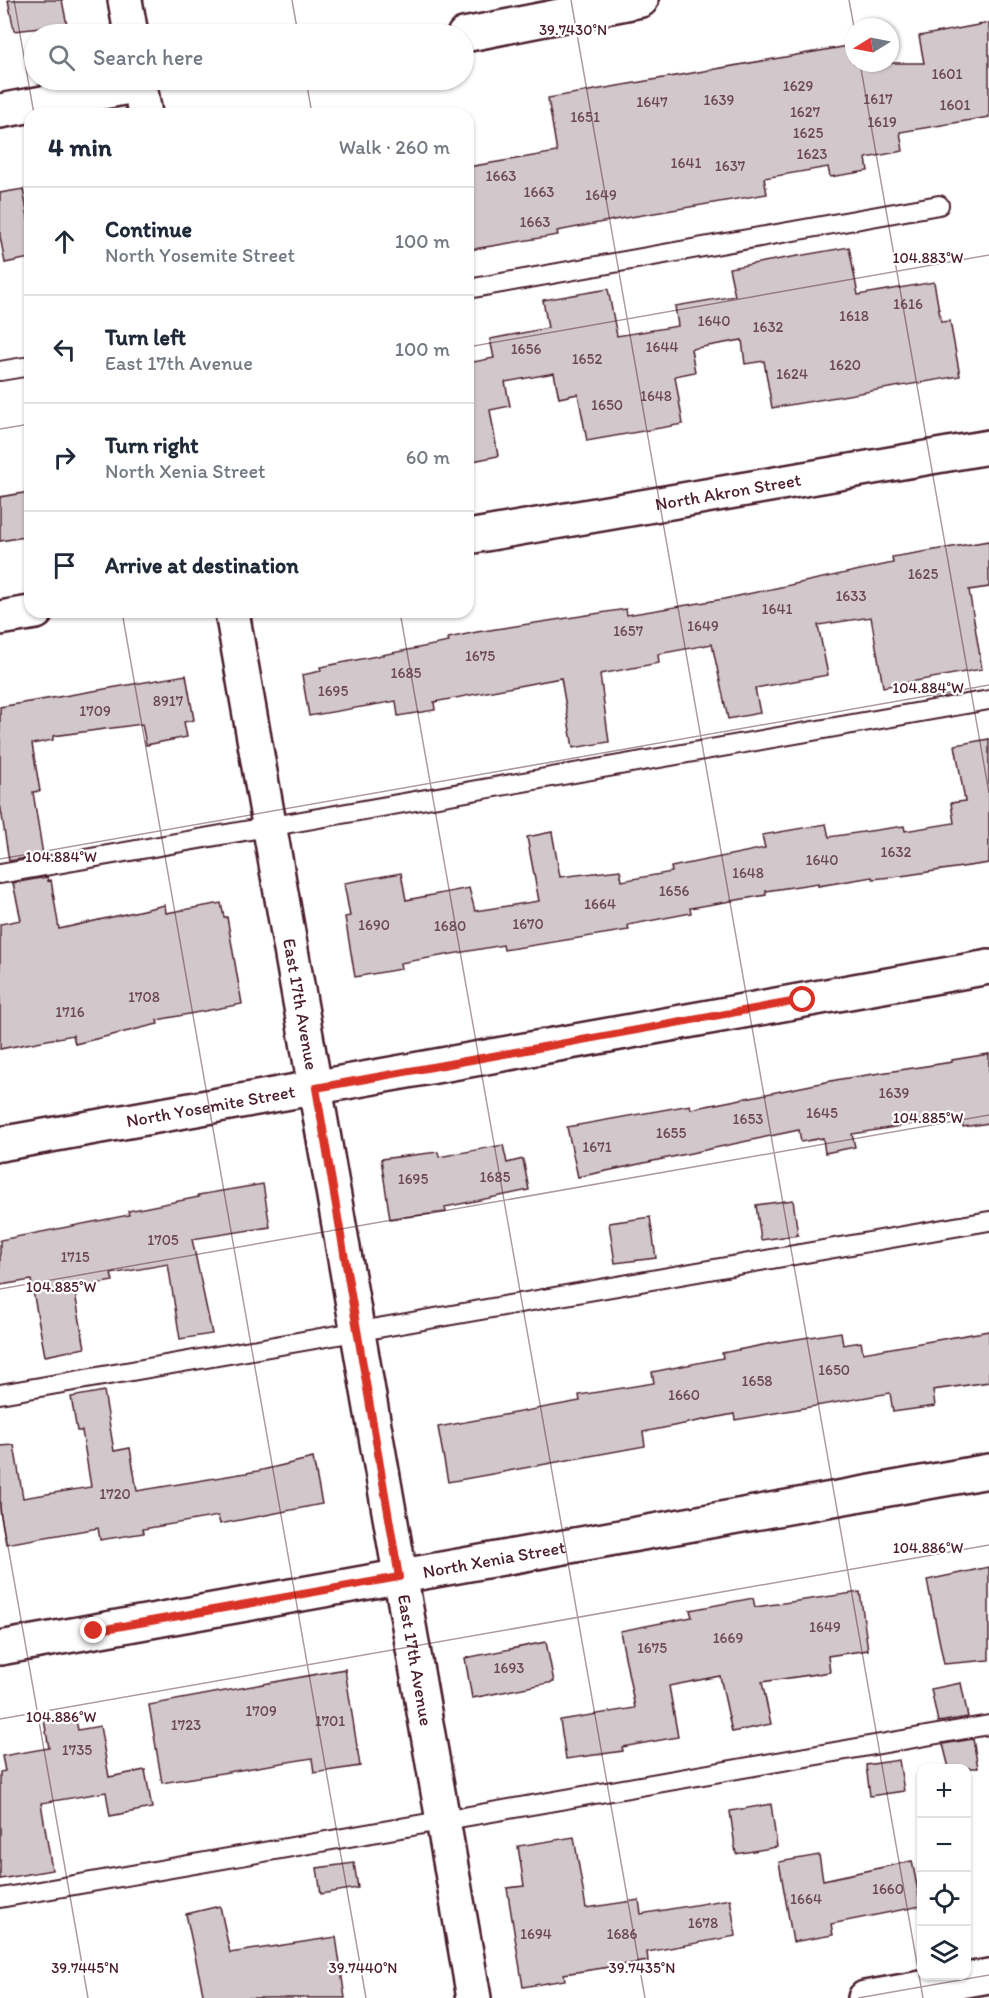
<!DOCTYPE html>
<meta charset="utf-8">
<style>
:root{--surface:#fff;--page:#f2f2f3;--text:#1f2937;--muted:#747a83;--line:#e0e1e3}
body{margin:0;font-family:Itim,sans-serif;background:var(--page);color:var(--text)}
.controls{position:absolute;right:18px;bottom:18px;display:grid;overflow:hidden;border-radius:12px;box-shadow:0 2px 4px #0004}
.controls button{width:54px;height:54px;display:grid;place-items:center;padding:0;border:0;border-bottom:2px solid var(--line);background:var(--surface);color:var(--text);font:30px sans-serif}
.compass{position:absolute;left:845px;top:18px;width:54px;height:54px;border-radius:50%;background:var(--surface);box-shadow:0 2px 4px #0004;rotate:260deg}
.stop{position:absolute;width:18px;height:18px;margin:-14px;border:4px solid #d93025;border-radius:50%;background:#fff}
.stop.end{background:#d93025;border-color:#fff;box-shadow:0 2px 6px #0008}
.list{margin:0;padding:0;list-style:none}
h2{display:flex;justify-content:space-between;align-items:center;height:78px;margin:0;padding:0 24px;font-size:26px}
h2 small{font-size:20px;font-weight:400;color:var(--muted)}
.list li{display:grid;grid-template-columns:39px 1fr auto;gap:18px;align-items:center;box-sizing:border-box;height:108px;padding:0 24px;border-top:2px solid var(--line)}
.list b{display:block;font-size:22px;white-space:nowrap}
.list p{margin:0;font-size:20px;white-space:nowrap;color:var(--muted)}
.list em{font-size:20px;font-style:normal;color:var(--muted)}
.icon{flex:none;width:33px;height:33px;fill:none;stroke:currentColor;stroke-width:2;stroke-linecap:round;stroke-linejoin:round}
.map{position:relative;flex:none;width:989px;height:1998px;overflow:hidden}
.search{position:absolute;background:var(--surface);box-shadow:0 2px 4px #0004;left:24px;top:24px;width:450px;height:66px;display:flex;align-items:center;gap:15px;box-sizing:border-box;padding:0 21px;border-radius:33px;color:var(--muted);font-size:22px}
.panel{position:absolute;background:var(--surface);box-shadow:0 2px 4px #0004;left:24px;top:108px;width:450px;height:510px;border-radius:18px}
.map>svg:first-child{display:block}
</style>
<div class="map">
<svg width="989" height="1998" viewBox="0 0 989 1998">
<rect width="100%" height="100%" fill="#fff"/>
<filter id="ink" filterUnits="userSpaceOnUse"><feTurbulence type="fractalNoise" baseFrequency=".0167" numOctaves="2"/><feDisplacementMap in="SourceGraphic" scale="12" xChannelSelector="R" yChannelSelector="G"/><feConvolveMatrix kernelMatrix="1 2 1 2 8 2 1 2 1" color-interpolation-filters="sRGB"/></filter>
<g filter="url(#ink)">
<!-- building -->
<path fill="#d2c7cb" stroke="#4a1f2b" stroke-width="1.5" d="M8,0H62L67,25L14,31Z
M989,23V117L900,132L903,151L866,158L868,171L830,177L828,167L764,178L767,194L619,219L557,231L558,235L468,250V167L557,152L548,98L854,45V63H924L919,36Z
M23,189L30,228V258L5,263L0,236V193Z
M849,247L858,295L934,282L941,322L950,321L960,376L772,408L764,361L745,364L742,340L691,349L695,372L675,376L683,424L587,441L578,394L559,398L554,373L505,382L510,406L490,410L498,456L468,462V363L494,358L490,339L548,328L543,300L608,289L617,336L678,326L675,306L735,296L729,268Z
M30,492V536L0,541V497Z
M989,541V587L969,590L982,669L883,687L871,617L818,625L828,675L755,688L760,713L728,719L712,644L658,654L659,663L600,674L609,742L573,748L561,678L434,702L435,710L398,716L396,701L309,716L302,675L321,671L320,667L449,642L448,638L477,632L626,609L627,615L724,599L893,563L892,557Z
M186,675L194,720L184,722L187,737L146,745L142,724L53,736V740L32,744L40,791L33,792L43,855L9,861L0,803V707Z
M989,739V863L901,876L873,879L872,877L818,886V883L766,891V895L690,908L691,913L628,925L629,930L504,950L503,945L400,963L401,969L355,977L345,917L350,916L344,883L401,873L406,900L469,888L475,911L539,901L527,837L552,832L560,877L620,870L622,881L672,872L671,867L765,848L762,835L826,824L829,837L904,826L905,831L954,823L951,803L965,801L955,745Z
M47,877L48,881L51,880L59,929L165,905L166,913L221,903L224,917H227L242,1004L157,1020L158,1024L75,1044L73,1035L0,1049V924L21,920L13,883Z
M989,1054V1123L963,1127L961,1116L852,1134L855,1147L825,1153L823,1138L801,1142L799,1130L578,1177L567,1127L690,1105L691,1109L841,1079L952,1062V1060Z
M503,1145L507,1163L523,1159L529,1190L445,1207L446,1212L390,1219L381,1159L438,1152L439,1157Z
M263,1184L270,1227L192,1239L212,1334L180,1339L168,1264L111,1274L113,1281L74,1288L85,1348L45,1356L31,1280L0,1285V1240L129,1215L128,1211L199,1197L198,1195Z
M793,1200L798,1235L761,1240L756,1205Z
M650,1217L656,1258L615,1263L609,1223Z
M989,1331V1382L933,1390L935,1406L893,1412L890,1393L735,1420L734,1414L643,1432L645,1446L448,1482L438,1427L580,1401L579,1395L654,1383L652,1372L723,1358L722,1353L778,1342L841,1332L843,1345L861,1342L863,1353Z
M104,1391L114,1451L130,1448L137,1491L258,1471L313,1458L322,1504L220,1524L218,1516L143,1529L144,1533L100,1540L98,1528L6,1544L0,1511V1446L14,1445L23,1498L91,1487L82,1431H77L71,1397Z
M989,1567V1660L944,1664L927,1580Z
M860,1592L868,1650L828,1656L830,1672L762,1682L771,1724L732,1732L720,1676L669,1686L678,1737L622,1747L623,1751L566,1759L560,1720L635,1708L620,1631L692,1617L690,1610L753,1598L755,1607Z
M546,1642L554,1682L472,1698L465,1658Z
M345,1669L360,1766L314,1773L312,1758L162,1783L149,1705Z
M961,1683L968,1717L938,1722L931,1689Z
M75,1715L78,1730L100,1726L109,1777L145,1770L152,1808L110,1816L106,1792L41,1803L52,1870L0,1879V1772L5,1771L2,1756L49,1748L44,1720Z
M973,1739L978,1768H949L943,1744Z
M899,1760L904,1791L870,1796L866,1765Z
M771,1804L777,1847L736,1854L730,1811Z
M574,1837L586,1908L639,1900L641,1914L730,1899L736,1936L647,1952L648,1961L564,1974L565,1980L523,1987L507,1888L524,1886L518,1846Z
M819,1855L823,1880L912,1861L921,1906L831,1924L833,1935L793,1942L779,1862Z
M354,1863L358,1888L321,1894L317,1868Z
M220,1906L230,1953L336,1937L345,1998H204L186,1914Z"/>
<g fill="none" stroke-linecap="round" stroke-linejoin="round">
<!-- service casing -->
<g stroke="#4a1f2b" stroke-width="22">
<path id="service" d="M468,289L939,205
M0,371L30,366
M0,874L989,700
M0,1394L989,1221
M0,1898L989,1725"/>
</g>
<!-- minor casing -->
<g stroke="#4a1f2b" stroke-width="38">
<g id="minor">
<path d="M464,35L641,0"/>
<path d="M0,111L140,85"/>
<path id="s1" d="M468,537L989,447"/>
<path d="M0,618L36,612"/>
<path id="s2" d="M0,1648L989,1471"/>
<path d="M865,1998L989,1976"/>
</g>
</g>
<!-- tertiary casing -->
<g stroke="#4a1f2b" stroke-width="38">
<g id="tertiary">
<path d="M125,0L131,34"/>
<path d="M139,80L145,114"/>
<path id="s3" d="M232,612L474,1998"/>
</g>
</g>
<!-- secondary casing -->
<g stroke="#4a1f2b" stroke-width="38">
<g id="secondary">
<path id="s4" d="M0,1144L989,967"/>
</g>
</g>
<!-- service -->
<use href="#service" stroke="#fff" stroke-width="18"/>
<!-- minor -->
<use href="#minor" stroke="#fff" stroke-width="33"/>
<!-- tertiary -->
<use href="#tertiary" stroke="#fff" stroke-width="33"/>
<!-- secondary -->
<use href="#secondary" stroke="#fff" stroke-width="33"/>
</g>
</g>
<g fill="none" stroke-linecap="round" stroke-linejoin="round" filter="url(#ink)">
<!-- route -->
<path stroke="#d93025" stroke-width="8" d="M94,1631L399,1577L316,1088L803,1000"/>
</g>
<!-- ticks -->
<path fill="none" stroke="#4a1f2b" stroke-width="1.5" stroke-opacity="0.45" d="M14,0L34,114M292,0L298,34M571,0L923,1998M849,0L854,27M860,63L989,793M306,80L312,114M468,347L989,255M0,429L30,424M122,612L366,1998M400,612L645,1998M0,859L989,685M0,1289L989,1115M0,1501L88,1998M0,1719L989,1545M858,1998L989,1975"/>
<g text-anchor="middle" stroke-width="4.5" stroke-linejoin="round" paint-order="stroke">
<!-- number labels -->
<g font-size="15" fill="#6c4953">
<text x="947" y="79">1601</text>
<text x="798" y="91">1629</text>
<text x="878" y="104">1617</text>
<text x="719" y="105">1639</text>
<text x="652" y="107">1647</text>
<text x="955" y="110">1601</text>
<text x="805" y="117">1627</text>
<text x="585" y="122">1651</text>
<text x="882" y="127">1619</text>
<text x="808" y="138">1625</text>
<text x="812" y="159">1623</text>
<text x="686" y="168">1641</text>
<text x="730" y="171">1637</text>
<text x="501" y="181">1663</text>
<text x="539" y="197">1663</text>
<text x="601" y="200">1649</text>
<text x="535" y="227">1663</text>
<text x="908" y="309">1616</text>
<text x="854" y="321">1618</text>
<text x="714" y="326">1640</text>
<text x="768" y="332">1632</text>
<text x="662" y="352">1644</text>
<text x="526" y="354">1656</text>
<text x="587" y="364">1652</text>
<text x="845" y="370">1620</text>
<text x="792" y="379">1624</text>
<text x="656" y="401">1648</text>
<text x="607" y="410">1650</text>
<text x="923" y="579">1625</text>
<text x="851" y="601">1633</text>
<text x="777" y="614">1641</text>
<text x="703" y="631">1649</text>
<text x="628" y="636">1657</text>
<text x="480" y="661">1675</text>
<text x="406" y="678">1685</text>
<text x="333" y="696">1695</text>
<text x="168" y="706">8917</text>
<text x="95" y="716">1709</text>
<text x="896" y="857">1632</text>
<text x="822" y="865">1640</text>
<text x="748" y="878">1648</text>
<text x="674" y="896">1656</text>
<text x="600" y="909">1664</text>
<text x="528" y="929">1670</text>
<text x="374" y="930">1690</text>
<text x="450" y="931">1680</text>
<text x="144" y="1002">1708</text>
<text x="70" y="1017">1716</text>
<text x="894" y="1098">1639</text>
<text x="822" y="1118">1645</text>
<text x="748" y="1124">1653</text>
<text x="671" y="1138">1655</text>
<text x="597" y="1152">1671</text>
<text x="495" y="1182">1685</text>
<text x="413" y="1184">1695</text>
<text x="163" y="1245">1705</text>
<text x="75" y="1262">1715</text>
<text x="834" y="1375">1650</text>
<text x="757" y="1386">1658</text>
<text x="684" y="1400">1660</text>
<text x="115" y="1499">1720</text>
<text x="825" y="1632">1649</text>
<text x="728" y="1643">1669</text>
<text x="652" y="1653">1675</text>
<text x="509" y="1673">1693</text>
<text x="261" y="1716">1709</text>
<text x="330" y="1726">1701</text>
<text x="186" y="1730">1723</text>
<text x="77" y="1755">1735</text>
<text x="888" y="1894">1660</text>
<text x="806" y="1904">1664</text>
<text x="703" y="1928">1678</text>
<text x="536" y="1939">1694</text>
<text x="622" y="1939">1686</text>
</g>
<!-- street labels -->
<g font-size="18" fill="#4a1f2b" stroke="#fff">
<text dy="6" stroke="none"><textPath href="#s1" startOffset="264">North Akron Street</textPath></text>
<text dy="6" stroke="none"><textPath href="#s3" startOffset="398">East 17th Avenue</textPath></text>
<text dy="6" stroke="none"><textPath href="#s4" startOffset="214">North Yosemite Street</textPath></text>
<text dy="6" stroke="none"><textPath href="#s2" startOffset="502">North Xenia Street</textPath></text>
<text dy="6" stroke="none"><textPath href="#s3" startOffset="1064">East 17th Avenue</textPath></text>
</g>
</g>
<g font-size="15" text-anchor="middle" fill="#4a1f2b" stroke="#fff" stroke-width="4.5" stroke-linejoin="round" paint-order="stroke">
<text x="573" y="35">39.7430°N</text>
<text x="928" y="263">104.883°W</text>
<text x="928" y="693">104.884°W</text>
<text x="61" y="862">104.884°W</text>
<text x="928" y="1123">104.885°W</text>
<text x="61" y="1292">104.885°W</text>
<text x="928" y="1553">104.886°W</text>
<text x="61" y="1722">104.886°W</text>
<text x="85" y="1973">39.7445°N</text>
<text x="363" y="1973">39.7440°N</text>
<text x="642" y="1973">39.7435°N</text>
</g>
</svg>
<div class="controls">
<button>+</button>
<button>−</button>
<button><svg class="icon" aria-label="locate" viewBox="0 0 24 24"><circle cx="12" cy="12" r="6"/><path d="M12 2v4M12 18v4M2 12h4M18 12h4"/></svg></button>
<button><svg class="icon" aria-label="layers" viewBox="0 0 24 24"><path d="M12 4l9 5-9 5-9-5zM3 14l9 5 9-5"/></svg></button>
</div>
<svg class="compass" viewBox="-18 -18 36 36"><path d="M0-13l5 13h-10z" fill="#e53935"/><path d="M0 13l5-13h-10z" fill="#747a83"/></svg>
<div class="stop" style="left:803px;top:1000px"></div>
<div class="stop end" style="left:94px;top:1631px"></div>
<div class="search"><svg class="icon" aria-label="search" viewBox="0 0 24 24"><circle cx="10" cy="10" r="6"/><path d="M15 15l6 6"/></svg>Search here</div>
<section class="panel">
<h2>4 min<small>Walk · 260 m</small></h2>
<ul class="list">
<li><svg class="icon" aria-label="ahead" viewBox="0 0 24 24"><path d="M12 20V5M6 11l6-6 6 6"/></svg><div><b>Continue</b><p>North Yosemite Street</p></div><em>100 m</em></li>
<li><svg class="icon" aria-label="left" viewBox="0 0 24 24"><path d="M17 20v-9H6M10 6l-5 5 5 5"/></svg><div><b>Turn left</b><p>East 17th Avenue</p></div><em>100 m</em></li>
<li><svg class="icon" aria-label="right" viewBox="0 0 24 24"><path d="M7 20v-9h11M14 6l5 5-5 5"/></svg><div><b>Turn right</b><p>North Xenia Street</p></div><em>60 m</em></li>
<li><svg class="icon" aria-label="arrive" viewBox="0 0 24 24"><path d="M6 21V4h12l-3 4 3 4H6"/></svg><div><b>Arrive at destination</b></div></li>
</ul>
</section>
</div>
